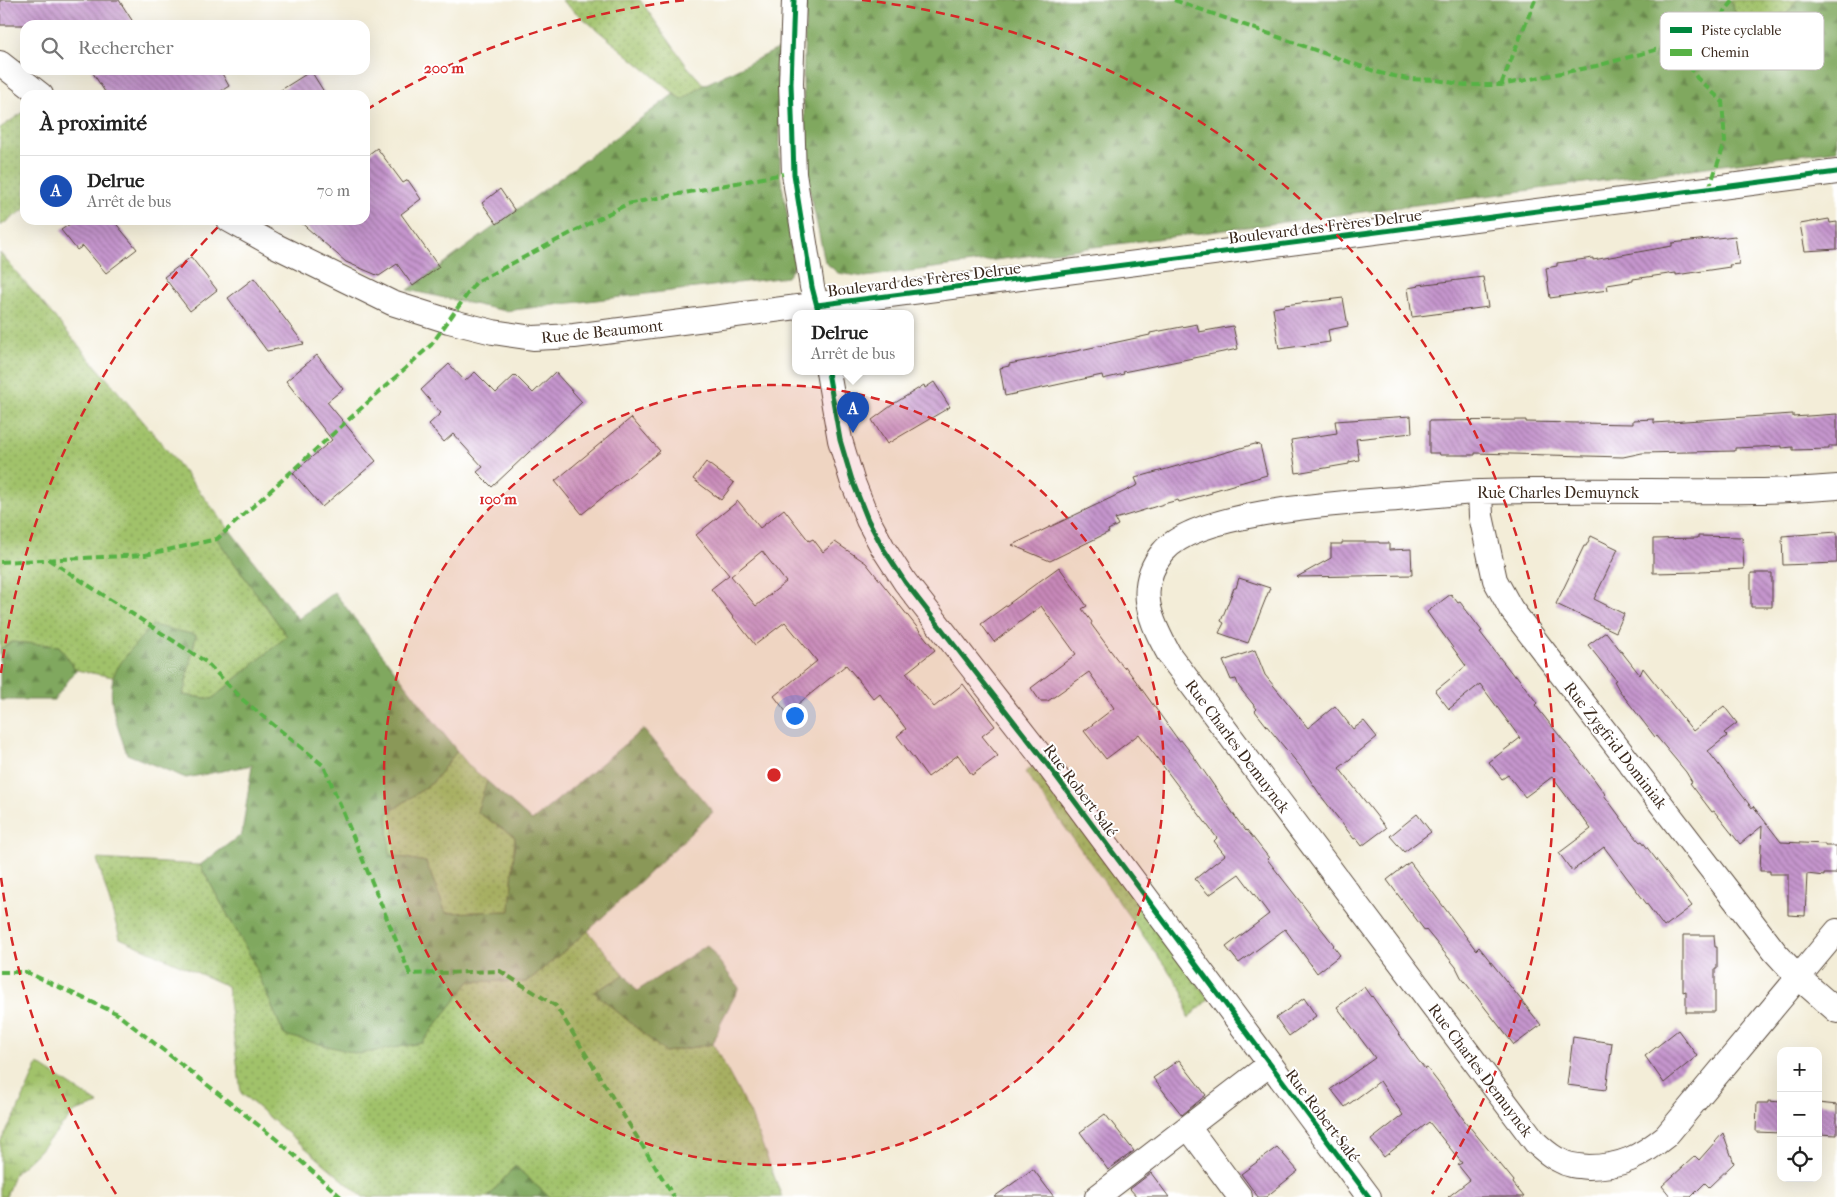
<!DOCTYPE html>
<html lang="fr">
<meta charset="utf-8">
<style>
:root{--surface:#fff;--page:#f6f6f6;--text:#222;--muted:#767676;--line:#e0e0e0;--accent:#1a73e8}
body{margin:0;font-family:"IM FELL French Canon",serif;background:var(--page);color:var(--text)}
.controls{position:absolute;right:15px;bottom:15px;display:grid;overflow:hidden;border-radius:10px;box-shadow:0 5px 20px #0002}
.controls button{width:45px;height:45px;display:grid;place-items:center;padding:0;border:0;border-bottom:1px solid var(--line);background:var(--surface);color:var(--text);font:25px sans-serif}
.you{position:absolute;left:794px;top:715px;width:18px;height:18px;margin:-12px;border:4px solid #fff;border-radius:50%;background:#1a73e8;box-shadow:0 0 0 8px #1a73e833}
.badge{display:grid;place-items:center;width:32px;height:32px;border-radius:50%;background:var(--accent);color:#fff;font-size:16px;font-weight:700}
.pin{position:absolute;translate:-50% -41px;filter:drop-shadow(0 1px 2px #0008)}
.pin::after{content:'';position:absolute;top:26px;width:18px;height:15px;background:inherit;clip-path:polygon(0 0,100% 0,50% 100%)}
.popup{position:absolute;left:792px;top:310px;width:122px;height:65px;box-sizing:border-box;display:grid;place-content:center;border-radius:10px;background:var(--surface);filter:drop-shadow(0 1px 4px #0005);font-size:16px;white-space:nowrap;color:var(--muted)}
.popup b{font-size:19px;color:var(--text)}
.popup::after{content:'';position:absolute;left:50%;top:100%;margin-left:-10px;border:10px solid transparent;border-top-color:var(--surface)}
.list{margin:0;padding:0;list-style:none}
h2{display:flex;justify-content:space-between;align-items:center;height:65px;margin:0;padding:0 20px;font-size:21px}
h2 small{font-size:16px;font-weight:400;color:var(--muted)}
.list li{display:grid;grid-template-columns:32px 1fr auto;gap:15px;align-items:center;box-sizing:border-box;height:70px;padding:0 20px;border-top:1px solid var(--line)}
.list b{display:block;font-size:19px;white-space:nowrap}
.list p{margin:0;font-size:16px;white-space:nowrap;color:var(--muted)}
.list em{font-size:16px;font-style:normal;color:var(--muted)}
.icon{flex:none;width:28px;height:28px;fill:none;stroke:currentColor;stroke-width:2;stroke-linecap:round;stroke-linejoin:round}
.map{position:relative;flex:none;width:1837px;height:1197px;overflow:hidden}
.search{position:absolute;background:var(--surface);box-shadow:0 5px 20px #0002;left:20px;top:20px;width:350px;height:55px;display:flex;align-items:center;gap:12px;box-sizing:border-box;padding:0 18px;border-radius:15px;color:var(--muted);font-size:19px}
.panel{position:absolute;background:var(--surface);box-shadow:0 5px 20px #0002;left:20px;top:90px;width:350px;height:135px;border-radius:15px}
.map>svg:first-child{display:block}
</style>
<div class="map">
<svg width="1837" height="1197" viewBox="0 0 1837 1197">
<defs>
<pattern id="grass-dots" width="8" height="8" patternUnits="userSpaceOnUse" patternTransform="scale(1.25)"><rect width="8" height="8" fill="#a1c26b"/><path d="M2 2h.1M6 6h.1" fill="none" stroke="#849e57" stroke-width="1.8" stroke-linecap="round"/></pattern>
<pattern id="forest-firs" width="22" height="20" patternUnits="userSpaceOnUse" patternTransform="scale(1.25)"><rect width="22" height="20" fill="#80a85f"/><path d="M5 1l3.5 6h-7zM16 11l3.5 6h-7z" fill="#6a894e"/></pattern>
<pattern id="wetland-marsh" width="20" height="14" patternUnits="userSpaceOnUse" patternTransform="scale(1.25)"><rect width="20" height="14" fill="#a1c26b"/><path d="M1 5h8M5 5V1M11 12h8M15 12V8" fill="none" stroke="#849e57"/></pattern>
<pattern id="building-back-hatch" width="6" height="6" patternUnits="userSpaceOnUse" patternTransform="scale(1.25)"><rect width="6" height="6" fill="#c595cd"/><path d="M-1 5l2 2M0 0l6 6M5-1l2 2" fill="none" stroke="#a17aa6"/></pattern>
</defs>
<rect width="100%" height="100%" fill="#fff"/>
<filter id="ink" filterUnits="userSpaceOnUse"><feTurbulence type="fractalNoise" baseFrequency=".02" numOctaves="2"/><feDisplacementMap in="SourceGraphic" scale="10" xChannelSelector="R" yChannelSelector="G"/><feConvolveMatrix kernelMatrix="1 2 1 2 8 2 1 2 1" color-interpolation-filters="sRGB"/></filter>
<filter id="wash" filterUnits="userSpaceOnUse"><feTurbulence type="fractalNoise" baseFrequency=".0096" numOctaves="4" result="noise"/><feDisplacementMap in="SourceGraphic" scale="20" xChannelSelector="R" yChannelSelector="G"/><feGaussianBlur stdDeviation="1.12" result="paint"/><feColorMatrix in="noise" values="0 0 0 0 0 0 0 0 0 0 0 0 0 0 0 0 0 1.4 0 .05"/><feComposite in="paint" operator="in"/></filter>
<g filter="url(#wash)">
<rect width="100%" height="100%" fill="#f3edd8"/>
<!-- grass -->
<path fill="url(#grass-dots)" stroke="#6e7644" d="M561,0H640L687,66L704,85L682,100Z
M1730,0H1797L1781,22L1743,30Z
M25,111V209L0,226V128Z
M0,253L159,440L229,529L217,539L287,636L212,699L183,695L196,635L130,651L113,677L76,670L59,646L12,642L0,649Z
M457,751L470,767L487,781L477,812L515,837L510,911L446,913L426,862L390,855L387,814L432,783Z
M1036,765L1209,999L1188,1018L1183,991L1025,772Z
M97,859L200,865L252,959L284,1034L422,1043L470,981L527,982L588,931L625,975L594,992L665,1052L713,1044L750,1113L782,1197H549L515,1166L488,1197H363L241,1093L227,986L120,938Z"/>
<!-- forest -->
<path fill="url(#forest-firs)" stroke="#5e693e" d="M806,0H1730L1743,30L1781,22L1797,0H1837V150L865,277L838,273L825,262L806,173L803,82Z
M780,48V174L796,264L787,277L505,311L408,290L674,94L682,100L704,85Z
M229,529L298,619L334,592L457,751L432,783L387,814L390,855L426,862L446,913L510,911L515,837L477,812L487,781L532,821L643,729L713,812L588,931L527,982L470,981L422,1043L359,1054L284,1035L252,959L200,865L242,834L252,765L186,778L127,754C119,730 107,703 113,678C117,663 142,637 152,625L196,635L183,695L212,699L287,636L217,539Z
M12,642L59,646L76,670L54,700H0V649Z
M707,945L739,988L723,1018L713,1044L665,1052L594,992L625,975L637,991Z
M515,1166L549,1197H488Z"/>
<!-- wetland -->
<path fill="url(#wetland-marsh)" stroke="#6e7644" d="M38,1064L99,1104L75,1112L33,1157L14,1174L6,1197H0V1142L15,1116Z"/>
<g id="blocks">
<!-- building -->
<path fill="url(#building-back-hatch)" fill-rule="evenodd" d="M0,0H119L135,25H0Z
M91,70H220L229,86L215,95H107Z
M311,71L326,95H273Z
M377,148L403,183L408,180L421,199L401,214L439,267L413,286L397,264L379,276L346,262L298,220H365V157Z
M500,189L515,211L497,224L482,203Z
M1829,219L1830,223L1837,222V249L1805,251L1800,224Z
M76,220H113L137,249L106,273L83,246L77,250L61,230Z
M1735,236L1739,264L1729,265L1730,267L1676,275V273L1633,279V281L1607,285L1608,290L1550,298L1546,268L1557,266V263L1593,258V260L1672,246V243Z
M191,257L217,290L190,311L164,277Z
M1483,277L1488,307L1412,317L1408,288L1419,286L1418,285Z
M254,278L304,344L267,351L228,298Z
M1343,298L1348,326L1328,330L1330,342L1279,349L1273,308L1284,306V305Z
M1197,324L1199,332L1233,326L1238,349L1123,372L1124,374L1103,379L1102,375L1005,396L1000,368L1009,366V364L1062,354L1150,335V333Z
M317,355L343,389L327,402L376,461L322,507L293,473L332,440L286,381Z
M449,364L465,381L475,372L496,393L515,375L533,393L555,372L582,402L492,487L477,472L483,467L453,434L444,442L429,424L441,413L421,390Z
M934,382L950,407L887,444L872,420L895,403L924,385L925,388Z
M1793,414V417L1837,414V446H1829V449L1793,450V447L1782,448V446L1735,448V451L1642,453L1623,457L1475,453V455H1440L1439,453H1429V421L1526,420V422L1633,424V420L1654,419V423Z
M1411,416L1412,433L1356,439L1359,460L1349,462V464L1296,473L1291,440L1337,433L1335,421Z
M631,418L660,451L582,514L555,481Z
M1255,444L1260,445L1267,475L1212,491V493L1179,502L1178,500L1167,503L1115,519L1118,525L1108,530L1109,532L1050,561L1012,545L1138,485L1135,478Z
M706,462L734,483L721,500L693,479Z
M738,501L760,528L784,509L809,541L813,539L823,552L835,542L866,563L935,650L906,673L934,707L963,684L995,726L982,736L998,756L972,775L958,755L928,777L897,736L906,729L880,694L874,699L846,665L787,713L774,696L817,661L785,622L755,645L711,589L729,575L696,535ZM762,551L786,582L756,606L731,576Z
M1837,532V563L1783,565L1782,536Z
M1591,536L1618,549L1594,599L1624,614L1616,632L1556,604L1584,546H1586Z
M1698,536L1742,537L1744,569L1700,571V572L1653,573V539L1698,538Z
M1342,542H1379V543H1389V550L1411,549L1412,575L1297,577L1331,558V544H1342Z
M1059,567L1087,606L1082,609L1092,622L1091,624L1116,658L1124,668L1125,666L1179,741L1181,740L1192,754L1239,822L1246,831L1247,830L1269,858L1267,859L1274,868L1334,945L1333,946L1340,955L1317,973L1285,929L1239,963L1226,947L1269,914L1239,874L1209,895L1195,879L1225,855L1214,841L1217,838L1139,734L1106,759L1084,731L1114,708L1089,672L1048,701H1040L1031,688L1076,654L1041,606L994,642L981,624Z
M1751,573H1772V607H1751Z
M1239,578L1270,588L1248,643L1219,633L1224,623L1221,621L1234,588H1236Z
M1451,594L1458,603L1460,602L1482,631L1480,632L1514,676L1516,675L1537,703L1535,705L1594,779L1605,794L1604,795L1632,833L1640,842L1642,841L1692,906L1664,927L1604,847L1572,871L1559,853L1591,829L1552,777L1525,797L1508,775L1502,779L1489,762L1520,738L1480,684L1449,709L1435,691L1466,666L1427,612Z
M1606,632L1640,675L1643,668L1693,731L1724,706L1737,723L1724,733L1727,736L1708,751L1752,808L1753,806L1781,842L1825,844V846H1837L1836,874H1824V876L1807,874L1805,916L1788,915V874H1770V871H1760L1762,826L1740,844L1714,811L1712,812L1690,783L1692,782L1686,772L1656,736L1655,737L1619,690L1614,681L1616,680L1588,645Z
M1255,650L1265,675L1308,728L1335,706L1353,729L1364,721L1377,737L1339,768L1386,828L1362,846L1356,838L1354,839L1321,796L1304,771L1266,725L1255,711L1257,709L1239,687L1236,679L1231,680L1223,661Z
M1417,814L1431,832L1404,852L1390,836Z
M1410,862L1476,950L1479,947L1541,1025L1514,1045L1461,977L1456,967L1426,930L1425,931L1387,880Z
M1683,935H1714L1715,947H1717V969H1715V1012H1686V991L1683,992Z
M1364,987L1371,997L1372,996L1417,1059L1425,1069L1427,1068L1441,1086L1464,1120L1514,1181L1513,1183L1524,1197H1448L1470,1180L1458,1165L1462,1163L1429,1122L1384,1157L1371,1140L1403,1115L1380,1081L1345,1107L1331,1089L1375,1058L1337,1007Z
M1304,998L1316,1016L1289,1036L1276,1018Z
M1678,1030L1697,1056L1664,1083L1645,1056Z
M1573,1037L1612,1043L1606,1090L1567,1085Z
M1179,1060L1206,1095L1182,1115L1153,1078Z
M1768,1101L1781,1102V1133L1756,1132L1757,1103H1768Z
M1818,1103L1837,1105V1135L1818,1134Z
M1105,1114L1134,1151L1108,1170L1080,1132Z
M1723,1133L1734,1163L1709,1187L1705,1183L1691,1197H1671L1662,1186L1695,1156L1699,1160Z
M1277,1147L1298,1171L1266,1197H1258L1241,1174Z
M1033,1169L1054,1197H994Z
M1151,1173L1169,1197H1137L1130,1189Z"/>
</g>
</g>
<g filter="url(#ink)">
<use href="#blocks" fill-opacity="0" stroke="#57473a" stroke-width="1"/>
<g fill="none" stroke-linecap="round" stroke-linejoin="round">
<!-- minor casing -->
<g stroke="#57473a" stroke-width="26">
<path id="minor" d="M794,0L791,83L794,174L812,287L819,314
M0,63L41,95
M229,220L274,245L392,303L449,321L493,332L533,338L574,336L1837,172
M828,372L840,440L852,480L868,520L883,548L905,582L1044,760L1369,1197
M1837,487C1810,489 1784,491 1757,491C1665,492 1573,489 1481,492C1453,493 1425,496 1397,499C1344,503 1196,511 1163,552C1134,588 1151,622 1170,656L1536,1143C1544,1150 1551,1157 1561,1161C1569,1166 1579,1166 1588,1167C1621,1167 1640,1157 1666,1136L1837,931
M1480,492L1481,516L1495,580L1511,609L1775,952L1798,977L1837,1011
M1188,1127L1240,1197
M1097,1197L1270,1064"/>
</g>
<!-- minor -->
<use href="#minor" stroke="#fff" stroke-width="24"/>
<!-- quiet -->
<path stroke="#57b245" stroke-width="4" stroke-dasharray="8 4" stroke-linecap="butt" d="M1174,0L1380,73L1408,79L1437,80L1465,85H1501L1596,66L1704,37L1734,0
M1676,45L1697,78L1722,101L1725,142L1709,189
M1501,85L1535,0
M48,559L206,662L243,700L324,766L410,974L500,971L556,1006L674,1197
M0,562L145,555L217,539L431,345L476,282L627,204L783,174
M0,972H26L116,1013L276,1139L341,1197"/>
<!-- cycleway casing -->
<g stroke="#fff" stroke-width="8">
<path id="cycleway" d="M794,0L791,83L794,174L812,287L819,314
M817,305L1837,172
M828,372L840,440L852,480L868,520L883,548L905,582L1044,760L1369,1197"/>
</g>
<!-- cycleway -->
<use href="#cycleway" stroke="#00873e" stroke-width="5"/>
</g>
</g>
<!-- distance rings -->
<circle cx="774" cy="775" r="390" fill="#d62828" fill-opacity=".12"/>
<g fill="none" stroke="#d62828" stroke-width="2.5" stroke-dasharray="9 6">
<circle cx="774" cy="775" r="390"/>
<path d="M116 1194A780 780 0 0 1 1 877M1 673A780 780 0 0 1 222 223M366 110A780 780 0 0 1 686 0M862 0A780 780 0 0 1 1432 1194"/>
</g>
<g text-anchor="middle" stroke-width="4" stroke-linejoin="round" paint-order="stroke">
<!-- street labels -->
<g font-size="16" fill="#3b2a1e" stroke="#fff">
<text transform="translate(1325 226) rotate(-7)" y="6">Boulevard des Frères Delrue</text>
<text transform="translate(924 279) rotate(-7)" y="6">Boulevard des Frères Delrue</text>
<text transform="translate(602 331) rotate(-6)" y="6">Rue de Beaumont</text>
<text x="1558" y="498">Rue Charles Demuynck</text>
<text transform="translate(1616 745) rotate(52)" y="6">Rue Zygfrid Dominiak</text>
<text transform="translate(1238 746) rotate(53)" y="6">Rue Charles Demuynck</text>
<text transform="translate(1081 790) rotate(53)" y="6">Rue Robert Salé</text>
<text transform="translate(1481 1070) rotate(53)" y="6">Rue Charles Demuynck</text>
<text transform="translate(1323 1115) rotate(53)" y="6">Rue Robert Salé</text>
</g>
</g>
<!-- legend -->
<rect x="1660" y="12" width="164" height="58" rx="8" fill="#fff" stroke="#c4bfbc" stroke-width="1"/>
<rect x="1670" y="27" width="22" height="6" fill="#00873e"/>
<rect x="1670" y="49" width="22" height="7" fill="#57b245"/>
<g font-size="14" fill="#3b2a1e">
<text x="1701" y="35">Piste cyclable</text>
<text x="1701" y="57">Chemin</text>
</g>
<circle cx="774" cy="775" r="8" fill="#d62828" stroke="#fff" stroke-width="2.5"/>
<g font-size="15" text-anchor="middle" font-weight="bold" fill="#d62828" stroke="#fff" stroke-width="4" stroke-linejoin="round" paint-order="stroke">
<text x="444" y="73">200 m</text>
<text x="498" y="504">100 m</text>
</g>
</svg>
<div class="controls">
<button>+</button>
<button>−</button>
<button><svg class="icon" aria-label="locate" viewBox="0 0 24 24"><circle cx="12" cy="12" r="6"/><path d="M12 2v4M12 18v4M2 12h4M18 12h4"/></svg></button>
</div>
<div class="you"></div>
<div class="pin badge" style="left:853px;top:433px;background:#1a4fb4">A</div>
<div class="popup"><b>Delrue</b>Arrêt de bus</div>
<div class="search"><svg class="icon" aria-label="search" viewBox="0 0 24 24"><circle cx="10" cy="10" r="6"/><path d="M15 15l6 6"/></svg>Rechercher</div>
<section class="panel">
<h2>À proximité<small></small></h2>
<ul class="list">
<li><span class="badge" style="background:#1a4fb4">A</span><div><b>Delrue</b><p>Arrêt de bus</p></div><em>70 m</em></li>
</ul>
</section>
</div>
